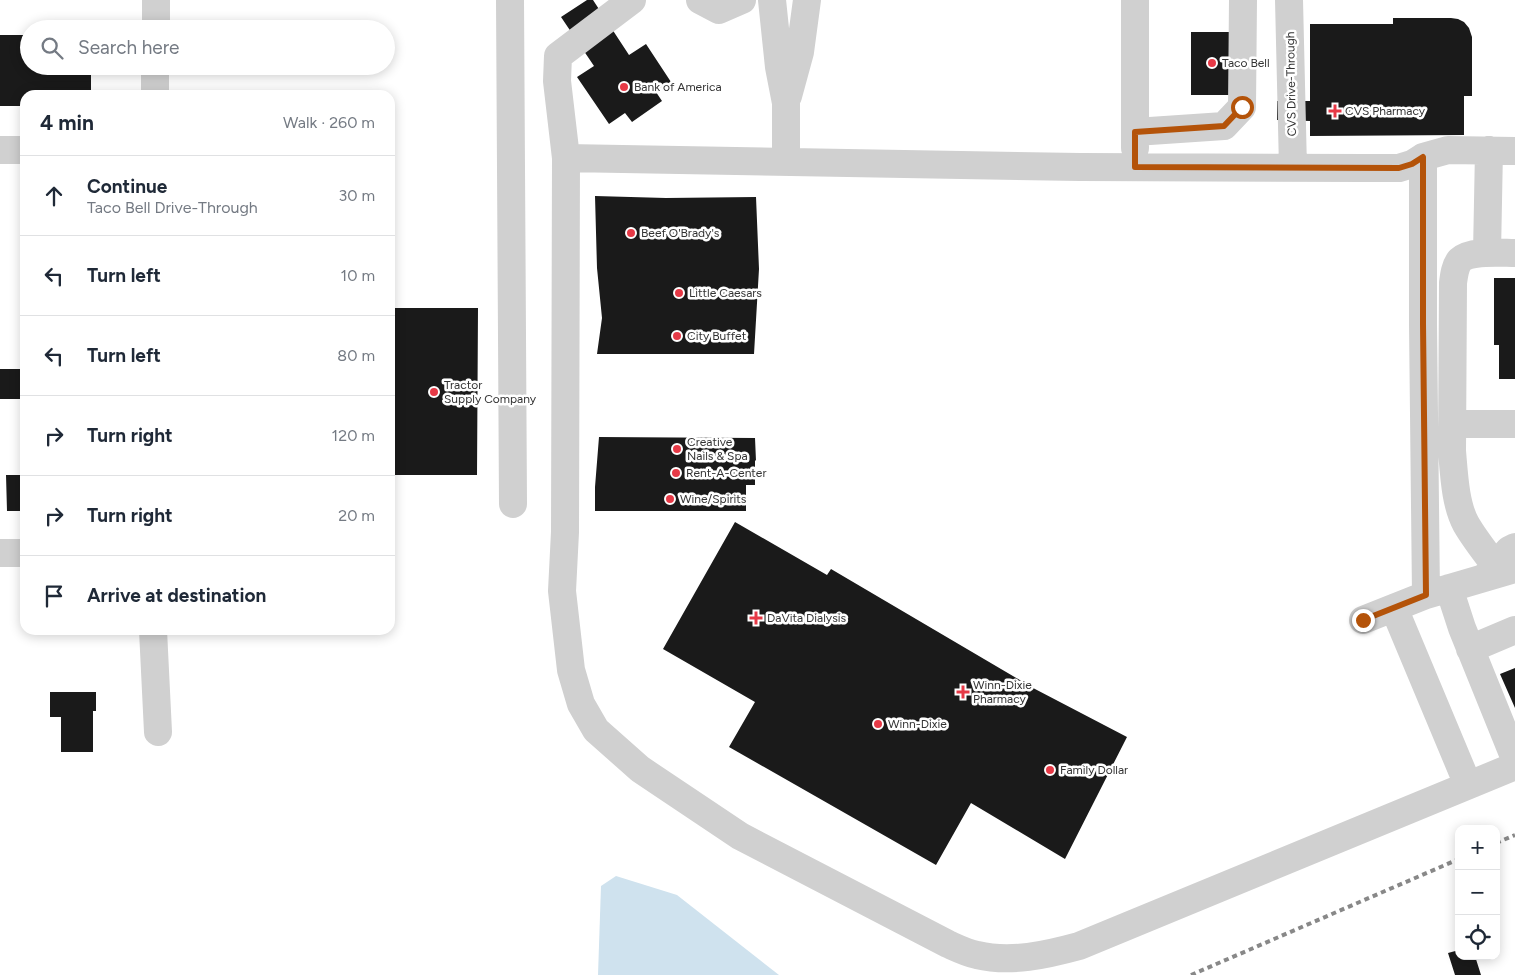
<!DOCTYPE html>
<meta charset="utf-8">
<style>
:root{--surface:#fff;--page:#f2f2f3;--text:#1f2937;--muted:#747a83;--line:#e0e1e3}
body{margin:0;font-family:Figtree,sans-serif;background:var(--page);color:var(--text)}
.controls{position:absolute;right:15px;bottom:15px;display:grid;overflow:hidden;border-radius:10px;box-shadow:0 2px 12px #0003}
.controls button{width:45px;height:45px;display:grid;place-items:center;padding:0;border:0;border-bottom:1px solid var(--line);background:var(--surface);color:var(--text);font:25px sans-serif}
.stop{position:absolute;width:15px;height:15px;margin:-11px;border:4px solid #b45309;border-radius:50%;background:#fff}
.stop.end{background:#b45309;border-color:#fff;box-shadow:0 1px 5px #0008}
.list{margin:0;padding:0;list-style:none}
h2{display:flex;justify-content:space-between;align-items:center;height:65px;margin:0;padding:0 20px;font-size:21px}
h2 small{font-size:16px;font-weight:400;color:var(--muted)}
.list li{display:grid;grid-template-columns:32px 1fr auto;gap:15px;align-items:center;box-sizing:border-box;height:80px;padding:0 20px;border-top:1px solid var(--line)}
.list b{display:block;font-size:19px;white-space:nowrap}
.list p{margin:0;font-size:16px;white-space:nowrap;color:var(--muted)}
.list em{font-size:16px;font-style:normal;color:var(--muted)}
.icon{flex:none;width:28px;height:28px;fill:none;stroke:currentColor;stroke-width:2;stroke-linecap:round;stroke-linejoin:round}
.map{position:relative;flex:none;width:1515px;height:975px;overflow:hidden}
.search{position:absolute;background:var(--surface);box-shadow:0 2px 12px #0003;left:20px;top:20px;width:375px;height:55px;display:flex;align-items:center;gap:12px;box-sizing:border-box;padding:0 18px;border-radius:28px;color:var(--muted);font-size:19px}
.panel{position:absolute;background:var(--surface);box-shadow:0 2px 12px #0003;left:20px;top:90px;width:375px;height:545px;border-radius:15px}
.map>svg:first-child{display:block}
</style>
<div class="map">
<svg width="1515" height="975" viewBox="0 0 1515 975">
<rect width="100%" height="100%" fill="#fff"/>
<!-- water -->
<path fill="#cfe2ee" d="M616,876L677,895L779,975H598L601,886Z"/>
<!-- building -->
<path fill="#1a1a1a" d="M587,0H593L629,55L646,44L671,82L656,92L662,101L632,122L625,113L609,124L577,77L594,66L561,17Z
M1393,18H1451L1458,19L1464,22L1469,28L1472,37V96H1464V135L1310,136V121L1277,120V101H1310V24H1393Z
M1191,32H1233V95H1191Z
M0,35H29V66H91V95H25V106H0Z
M595,196L666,198L756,197L759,269L754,354H597L602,318L597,268Z
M1494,278H1515V379H1499V345H1494Z
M390,308H478L477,475H390Z
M0,369H21V384H25V399H0Z
M599,437L755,438L756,461L755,460V485H746V511H595V487Z
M6,475H25V511H7Z
M735,522L827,575L831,569L1035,689L1127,737L1065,859L971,803L936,865L729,747L755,702L663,649Z
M1515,668V708L1500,674Z
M50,692H96V711H93V752H61V717H50Z
M1459,950V956H1475L1481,975H1455L1448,953Z"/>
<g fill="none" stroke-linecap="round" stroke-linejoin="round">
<!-- minor -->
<path stroke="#d0d0d0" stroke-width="28" d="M510,0L513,504
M632,0L558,56L557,81L566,158L565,532L562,591L571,670L581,704L596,730L640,769L740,836L948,944C957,948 967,953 977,955C1011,963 1046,955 1079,946L1515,766
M700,0L719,10L742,0
M772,0L779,67L786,103V162
M1135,0V148
M1289,0L1293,168
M156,29V0
M155,95V66
M788,96L800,52L807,0
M1135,132L1224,126L1242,107L1243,0
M0,150H25
M1423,157V324L1426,595
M566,158L1080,167L1366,168H1399L1412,164L1423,157L1448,150L1515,151
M1487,253L1489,150
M1453,424H1515
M0,553H25
M1495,565C1485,552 1474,538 1466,524C1455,504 1454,473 1452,451L1453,283C1454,275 1455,266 1460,260C1471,250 1501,253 1515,253
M1484,578L1509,550L1515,547
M1449,588L1462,628L1515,759
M1394,608L1468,785
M1363,620L1426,595L1515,569
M153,630L158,732
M1470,649L1515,630"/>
<!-- rail -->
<path stroke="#888" stroke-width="4" stroke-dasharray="5 4" stroke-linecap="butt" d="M1496,843L1515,835
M1191,975L1459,859"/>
</g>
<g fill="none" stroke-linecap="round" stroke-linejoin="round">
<!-- route -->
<path stroke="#b45309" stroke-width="6" d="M1242,107L1224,126L1135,132V167L1399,168L1412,164L1423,157V324L1426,595L1363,620"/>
</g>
<!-- markers -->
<g fill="#e63946" stroke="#fff" stroke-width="2">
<circle cx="1212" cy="63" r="5"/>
<circle cx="624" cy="87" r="5"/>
<path d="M1332.5 103.5h5v5h5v5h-5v5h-5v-5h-5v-5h5z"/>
<circle cx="631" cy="233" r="5"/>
<circle cx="679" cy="293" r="5"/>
<circle cx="677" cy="336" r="5"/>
<circle cx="434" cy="392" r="5"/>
<circle cx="677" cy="449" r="5"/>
<circle cx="676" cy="473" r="5"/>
<circle cx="670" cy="499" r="5"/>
<path d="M753.5 610.5h5v5h5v5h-5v5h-5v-5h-5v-5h5z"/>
<path d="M960.5 684.5h5v5h5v5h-5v5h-5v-5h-5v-5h5z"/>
<circle cx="878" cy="724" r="5"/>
<circle cx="1050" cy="770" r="5"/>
</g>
<g text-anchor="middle" stroke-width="5" stroke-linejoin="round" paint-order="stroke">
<!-- poi labels -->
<g font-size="12" fill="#333" stroke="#fff" text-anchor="start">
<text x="1222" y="67">Taco Bell</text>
<text x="634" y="91">Bank of America</text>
<text x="1345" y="115">CVS Pharmacy</text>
<text x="641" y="237">Beef O'Brady's</text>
<text x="689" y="297">Little Caesars</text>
<text x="687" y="340">City Buffet</text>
<text x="444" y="389">Tractor<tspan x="444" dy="14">Supply Company</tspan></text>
<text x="687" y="446">Creative<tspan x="687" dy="14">Nails &amp; Spa</tspan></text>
<text x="686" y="477">Rent-A-Center</text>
<text x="680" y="503">Wine/Spirits</text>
<text x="767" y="622">DaVita Dialysis</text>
<text x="973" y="689">Winn-Dixie<tspan x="973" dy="14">Pharmacy</tspan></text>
<text x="888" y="728">Winn-Dixie</text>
<text x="1060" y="774">Family Dollar</text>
</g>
<!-- street labels -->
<g font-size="12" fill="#333" stroke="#fff">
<text transform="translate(1291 84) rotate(-91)" y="4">CVS Drive-Through</text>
</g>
</g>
</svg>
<div class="controls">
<button>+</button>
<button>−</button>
<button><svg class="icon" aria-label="locate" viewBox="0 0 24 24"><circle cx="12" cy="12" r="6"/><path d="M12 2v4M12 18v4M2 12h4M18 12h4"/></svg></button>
</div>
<div class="stop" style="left:1242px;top:107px"></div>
<div class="stop end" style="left:1363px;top:620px"></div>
<div class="search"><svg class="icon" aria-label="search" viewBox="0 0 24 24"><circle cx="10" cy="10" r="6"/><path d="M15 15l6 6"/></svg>Search here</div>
<section class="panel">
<h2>4 min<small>Walk · 260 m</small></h2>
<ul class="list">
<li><svg class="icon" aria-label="ahead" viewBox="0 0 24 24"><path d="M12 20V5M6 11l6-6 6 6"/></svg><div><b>Continue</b><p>Taco Bell Drive-Through</p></div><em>30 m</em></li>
<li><svg class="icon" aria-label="left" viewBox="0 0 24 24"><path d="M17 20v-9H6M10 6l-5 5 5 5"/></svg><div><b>Turn left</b></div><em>10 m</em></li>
<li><svg class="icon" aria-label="left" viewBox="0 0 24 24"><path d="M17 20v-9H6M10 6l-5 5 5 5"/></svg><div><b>Turn left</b></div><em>80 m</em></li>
<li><svg class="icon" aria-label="right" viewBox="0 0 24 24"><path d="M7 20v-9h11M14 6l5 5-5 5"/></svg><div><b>Turn right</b></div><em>120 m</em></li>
<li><svg class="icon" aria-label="right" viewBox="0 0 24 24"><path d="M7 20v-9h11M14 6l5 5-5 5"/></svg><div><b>Turn right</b></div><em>20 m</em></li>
<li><svg class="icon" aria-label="arrive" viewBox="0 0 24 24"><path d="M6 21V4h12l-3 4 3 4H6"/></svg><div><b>Arrive at destination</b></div></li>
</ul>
</section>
</div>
